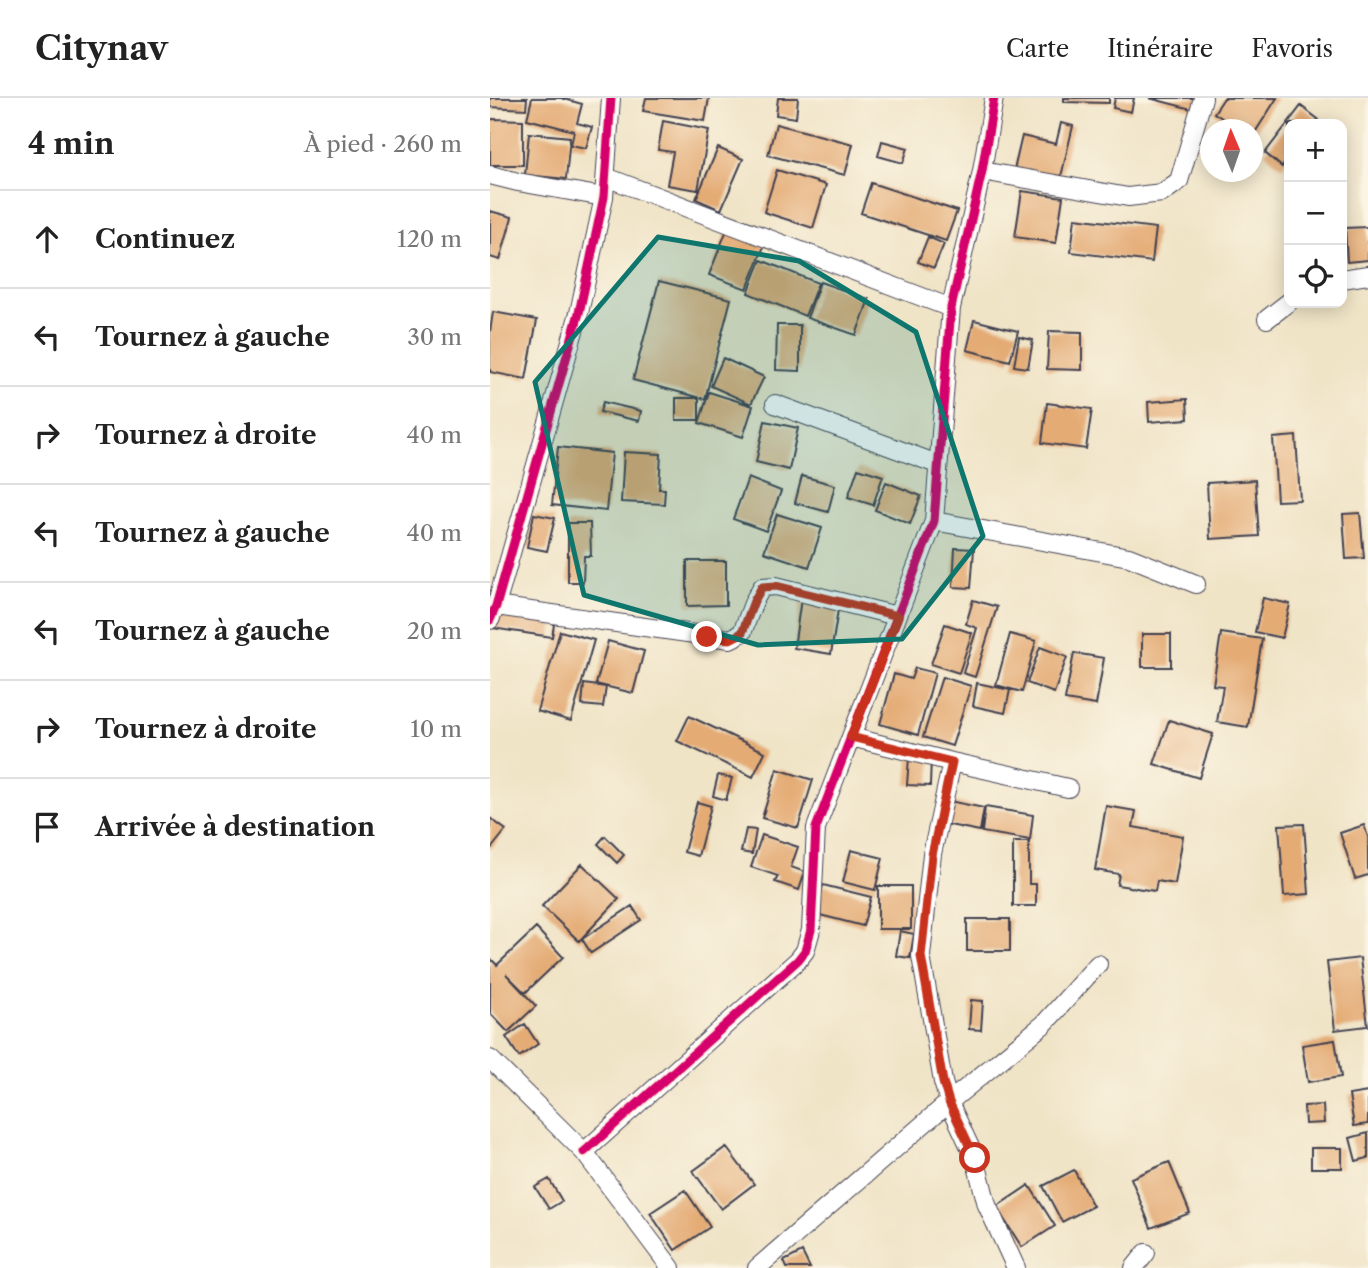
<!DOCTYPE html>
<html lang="fr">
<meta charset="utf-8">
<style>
:root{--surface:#fff;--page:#f6f6f6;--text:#222;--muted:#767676;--line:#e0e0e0}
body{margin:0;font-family:"Libre Caslon Text",serif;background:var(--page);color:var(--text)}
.controls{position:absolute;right:21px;top:21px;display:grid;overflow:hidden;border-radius:14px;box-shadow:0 4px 18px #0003}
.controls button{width:63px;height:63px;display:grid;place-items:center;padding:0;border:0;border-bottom:2px solid var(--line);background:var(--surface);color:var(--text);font:35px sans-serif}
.compass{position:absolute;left:710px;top:21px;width:63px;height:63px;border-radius:50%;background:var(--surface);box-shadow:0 4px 18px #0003;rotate:358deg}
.stop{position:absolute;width:21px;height:21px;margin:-16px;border:5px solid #c8321e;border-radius:50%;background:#fff}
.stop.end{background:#c8321e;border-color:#fff;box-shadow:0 2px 7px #0008}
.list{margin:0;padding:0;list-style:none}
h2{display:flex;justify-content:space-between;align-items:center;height:91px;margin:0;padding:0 28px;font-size:30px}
h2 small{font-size:23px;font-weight:400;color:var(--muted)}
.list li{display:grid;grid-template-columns:46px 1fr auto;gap:21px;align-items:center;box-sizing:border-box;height:98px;padding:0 28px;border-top:2px solid var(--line)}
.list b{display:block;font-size:26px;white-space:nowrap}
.list em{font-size:23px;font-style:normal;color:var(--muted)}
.icon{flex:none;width:38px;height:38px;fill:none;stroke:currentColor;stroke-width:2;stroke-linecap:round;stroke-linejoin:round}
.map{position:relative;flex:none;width:878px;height:1170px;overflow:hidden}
header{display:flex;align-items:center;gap:42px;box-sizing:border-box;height:98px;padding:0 35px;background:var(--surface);border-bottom:2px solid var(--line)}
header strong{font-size:33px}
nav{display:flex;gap:38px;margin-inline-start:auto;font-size:24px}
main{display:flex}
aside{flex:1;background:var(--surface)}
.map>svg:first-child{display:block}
</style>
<header>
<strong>Citynav</strong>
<nav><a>Carte</a><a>Itinéraire</a><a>Favoris</a></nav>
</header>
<main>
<aside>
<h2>4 min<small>À pied · 260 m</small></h2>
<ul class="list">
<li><svg class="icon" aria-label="ahead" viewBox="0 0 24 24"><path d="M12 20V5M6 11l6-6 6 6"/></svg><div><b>Continuez</b></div><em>120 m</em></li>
<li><svg class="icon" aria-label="left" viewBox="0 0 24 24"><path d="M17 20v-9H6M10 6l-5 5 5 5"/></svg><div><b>Tournez à gauche</b></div><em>30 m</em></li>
<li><svg class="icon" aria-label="right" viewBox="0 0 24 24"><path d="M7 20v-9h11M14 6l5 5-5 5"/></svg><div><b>Tournez à droite</b></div><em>40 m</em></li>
<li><svg class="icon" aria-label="left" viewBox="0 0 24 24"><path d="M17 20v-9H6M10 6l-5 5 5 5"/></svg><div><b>Tournez à gauche</b></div><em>40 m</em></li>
<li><svg class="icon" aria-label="left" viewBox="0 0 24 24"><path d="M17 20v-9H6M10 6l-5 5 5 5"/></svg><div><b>Tournez à gauche</b></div><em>20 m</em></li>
<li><svg class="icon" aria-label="right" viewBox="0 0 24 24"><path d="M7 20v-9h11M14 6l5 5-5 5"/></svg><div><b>Tournez à droite</b></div><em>10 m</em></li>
<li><svg class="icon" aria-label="arrive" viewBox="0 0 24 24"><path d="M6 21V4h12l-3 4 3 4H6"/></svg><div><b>Arrivée à destination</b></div></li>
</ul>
</aside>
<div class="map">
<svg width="878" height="1170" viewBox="0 0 878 1170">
<rect width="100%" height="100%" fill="#fcf5e5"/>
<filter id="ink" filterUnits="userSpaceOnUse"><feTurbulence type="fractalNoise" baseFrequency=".0143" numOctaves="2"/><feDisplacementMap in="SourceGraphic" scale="14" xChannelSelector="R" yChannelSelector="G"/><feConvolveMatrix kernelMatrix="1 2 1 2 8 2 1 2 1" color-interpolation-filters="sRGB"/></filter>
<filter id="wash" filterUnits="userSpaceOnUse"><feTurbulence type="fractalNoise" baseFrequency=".00686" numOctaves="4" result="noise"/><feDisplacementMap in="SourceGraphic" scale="28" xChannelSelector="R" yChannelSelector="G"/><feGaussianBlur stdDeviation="1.57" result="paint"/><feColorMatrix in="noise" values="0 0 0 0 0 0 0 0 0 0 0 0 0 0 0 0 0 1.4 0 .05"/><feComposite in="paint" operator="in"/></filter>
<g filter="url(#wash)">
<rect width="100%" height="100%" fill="#f0e4c7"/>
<g id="blocks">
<!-- building -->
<path fill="#e4ab75" d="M0,0H37L36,11L0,9Z
M42,0H71L92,6L87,25L102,29L96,50L81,47L84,33L37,21Z
M156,0H219L215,23L153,13Z
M288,0H308L306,20L286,17Z
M574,0H619V5L574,4Z
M625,0H644L641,14L623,10Z
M659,0H712L709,13Z
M734,0H787L762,39V32H751L724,15Z
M811,8L828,21L825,26H799V59L792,69L775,55Z
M0,21L33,22V67H0Z
M173,23L219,32L208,92L177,87L183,54L168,52Z
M571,25L583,28L570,83L524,72L532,38L566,46Z
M286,26L363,46L355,77L278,57Z
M39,35L80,39L76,81L35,77Z
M392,43L418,50L413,65L388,58Z
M228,50L253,61L231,112L206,101Z
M287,72L336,87L323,130L274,114Z
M381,85L467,113L456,143L371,115Z
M532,93L573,99L566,145L525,139Z
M0,113L22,119L10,162L0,159Z
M585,120L666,130L662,164L581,154Z
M238,129L276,143L257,191L219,177Z
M878,129V162L857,164L855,130Z
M438,139L454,146L444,170L428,164Z
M271,162L328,185L315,218L258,195Z
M169,183L241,201L215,301L143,282Z
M330,184L379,201L366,237L317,220Z
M3,214L47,222L36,281L0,274V234Z
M484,222L528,233L520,263L477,252Z
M287,227H310V273L286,272Z
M559,233L592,234V272L557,271Z
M529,239L543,242L538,270L524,268Z
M233,260L274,279L261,306L221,288Z
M219,294L263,308L253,339L209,325Z
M186,300H209V322H186Z
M697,301L698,321L659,324L658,304Z
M113,304L151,313L149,323L110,314Z
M557,305L602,311L596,351L552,345Z
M275,323L308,330L299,372L266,364Z
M806,338L810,402L787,403L783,340Z
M68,349L122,355L116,413L62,407Z
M134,354L171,356L169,391H175L174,406L131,404Z
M368,370L393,378L383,407L358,399Z
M312,378L345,387L338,414L305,405Z
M258,380L291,393L276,433L243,421Z
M765,382L769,438L720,441L717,385Z
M396,384L431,398L420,426L385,412Z
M870,415L874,460L856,461L853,416Z
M44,416L65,420L57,453L37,449Z
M287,416L332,430L319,469L274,454Z
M78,425H100L101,458H94L93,484H78Z
M465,450L484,451L481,490L463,489Z
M197,463H236V507L197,508Z
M312,493L350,499L341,556L304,550Z
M773,500L800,506L792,540L765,534Z
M483,502L507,509L485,579L473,575L487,530L476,526Z
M5,505L66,514L62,539L2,530Z
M455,526L482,535L469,575L441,566Z
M70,533L104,542L81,623L47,613Z
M731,535L772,541L758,629L727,624L733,588L723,587Z
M520,536L546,543L532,594L506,587Z
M652,536H681V569H652Z
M118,543L154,553L143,595L106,586Z
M550,549L577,559L564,595L537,585Z
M584,555L614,560L606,607L575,602Z
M425,570L445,575L428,637L390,626L404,576L421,581Z
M452,579L481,588L462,648L433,639Z
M487,585L520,592L515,615L483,608Z
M94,586L116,589L113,609L92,607Z
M199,618L275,654L263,679L187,643Z
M679,622L723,636L709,680L664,666Z
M419,659H441L440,688L417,687Z
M287,671L323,682L308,730L272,720Z
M228,677L242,680L236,702L223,698Z
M454,702L494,710L490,733L449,725Z
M207,704L221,708L208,758L194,754Z
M616,708L646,713L643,729L693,738L685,786L667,783L665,793L627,787L629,776L605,772Z
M495,709L543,717L540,742L492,734Z
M0,720L16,732L0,752Z
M814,726L819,796L794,798L789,727Z
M874,727L878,739V777L865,781L850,735Z
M256,731L266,732L262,756L251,754Z
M272,737L308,749L301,769L315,774L309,792L285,784L288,778L261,769Z
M115,738L134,757L127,765L108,746Z
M523,744H539V786H546V808H523Z
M361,752L393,760L385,792L353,784Z
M92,766L129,801L89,843L52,808Z
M333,787L381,799L373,828L326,816Z
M388,788H421V831H388Z
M142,808L151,822L101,855L92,841Z
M477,821H520V853H477Z
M46,830L73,859L35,895L16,876L46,908L18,934L0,915V860L7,867Z
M410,833L424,836L420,860L406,858Z
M870,860L878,928L845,932L837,864Z
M481,902L493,903L491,932L479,931Z
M35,926L48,946L29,959L16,939Z
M845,942L851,979L818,984L812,947Z
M878,994V1026L864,1028L859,997Z
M833,1007L834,1025L815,1026L814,1008Z
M878,1035V1060L866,1063L860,1040Z
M236,1049L264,1086L231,1111L203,1073Z
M821,1050H852V1070H821Z
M679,1064L700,1115L661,1130L641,1080Z
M584,1072L603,1108L572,1124L553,1088Z
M59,1081L72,1103L59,1111L45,1089Z
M539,1087L565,1128L532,1149L506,1109Z
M195,1092L220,1129L185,1152L160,1115Z
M312,1154L320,1170H297L294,1163Z"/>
</g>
</g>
<g filter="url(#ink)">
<use href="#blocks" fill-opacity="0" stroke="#413f50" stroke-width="2"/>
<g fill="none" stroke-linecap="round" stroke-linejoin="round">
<!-- street casing -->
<g stroke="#413f50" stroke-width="20">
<path id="street" d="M492,73L638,99L672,95L689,83L713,0
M0,77L28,84L114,99
M116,79L461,210
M852,181L878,177
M777,221L799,204
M285,306L447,366
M444,423L639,459L706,486
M6,508L240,541L252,535L264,503L272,489L286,488L407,518
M0,522L6,508L89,215L114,99L121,0
M361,639L462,664L578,690
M462,664L442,756L431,858L453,984L459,1004L485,1060L497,1107L526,1170
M0,961L94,1054L181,1170
M94,1054L308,862L315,853L321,832L326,730L444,423L461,210L492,73L504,0
M267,1170L459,1004L554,926L608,866
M644,1170L656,1155"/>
</g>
<!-- street -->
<use href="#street" stroke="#fff" stroke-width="18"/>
<!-- cycleway casing -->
<g stroke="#fcf5e5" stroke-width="13">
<path id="cycleway" d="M0,522L6,508L89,215L114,99L121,0
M94,1054L308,862L315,853L321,832L326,730L444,423L461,210L492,73L504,0"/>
</g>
<!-- cycleway -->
<use href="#cycleway" stroke="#d6006c" stroke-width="9"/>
</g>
</g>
<g fill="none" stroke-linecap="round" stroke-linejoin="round" filter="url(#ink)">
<!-- route -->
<path stroke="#c8321e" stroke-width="9" d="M217,539L240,541L252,535L264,503L272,489L286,488L408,518L361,639L462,664L442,757L431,858L453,984L459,1004L485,1060"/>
</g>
<!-- marked area -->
<path fill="#0f766e" fill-opacity="0.2" stroke="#0f766e" stroke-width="5" stroke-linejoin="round" d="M168,139L309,163L426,234L493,438L412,541L268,547L94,497L45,284Z"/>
</svg>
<div class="controls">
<button>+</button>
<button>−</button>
<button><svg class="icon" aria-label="locate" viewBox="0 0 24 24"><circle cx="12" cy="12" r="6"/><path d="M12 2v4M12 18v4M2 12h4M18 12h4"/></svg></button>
</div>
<svg class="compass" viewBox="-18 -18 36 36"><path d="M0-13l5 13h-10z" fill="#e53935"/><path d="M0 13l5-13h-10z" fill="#767676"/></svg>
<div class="stop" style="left:485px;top:1060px"></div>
<div class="stop end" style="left:217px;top:539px"></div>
</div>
</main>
